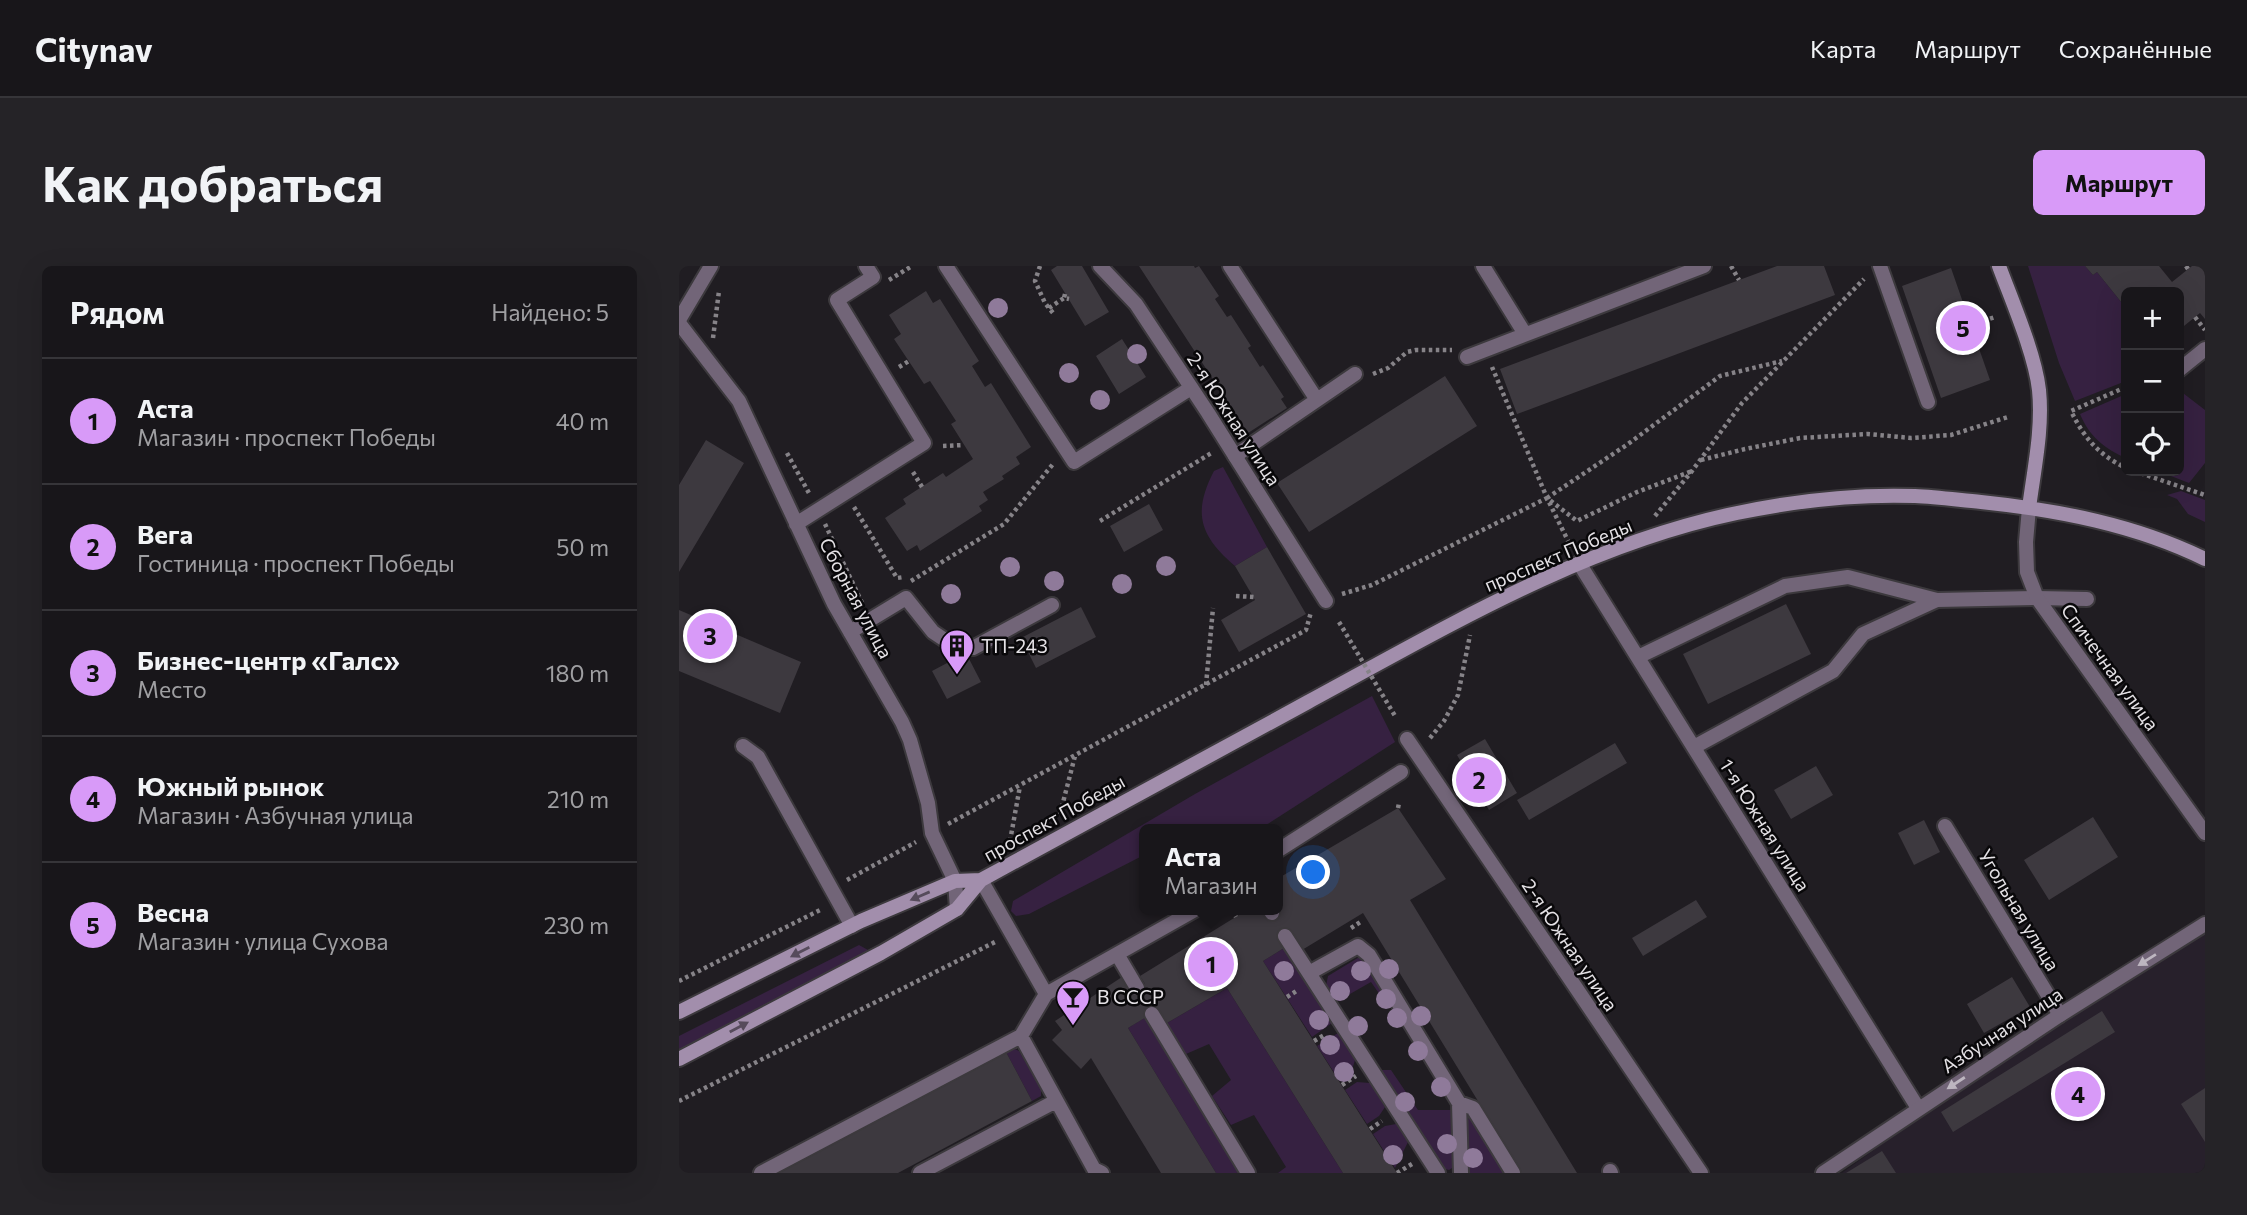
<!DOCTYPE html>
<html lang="ru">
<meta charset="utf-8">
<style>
:root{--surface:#18161a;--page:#252327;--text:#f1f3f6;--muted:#9f9fa2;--line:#363539;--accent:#d89af8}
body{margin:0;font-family:Commissioner,sans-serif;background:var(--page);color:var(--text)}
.controls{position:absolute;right:21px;top:21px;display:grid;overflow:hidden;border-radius:10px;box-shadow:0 7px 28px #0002}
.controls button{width:63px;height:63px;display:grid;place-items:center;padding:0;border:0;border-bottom:2px solid var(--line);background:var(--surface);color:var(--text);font:35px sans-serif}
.you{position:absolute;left:635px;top:607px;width:24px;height:24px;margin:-18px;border:5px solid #fff;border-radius:50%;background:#1a73e8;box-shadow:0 0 0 10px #1a73e833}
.badge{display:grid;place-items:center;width:46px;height:46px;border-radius:50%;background:var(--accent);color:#111;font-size:23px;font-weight:700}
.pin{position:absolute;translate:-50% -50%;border:4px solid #fff;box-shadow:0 2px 7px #0006}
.popup{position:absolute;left:460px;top:558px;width:144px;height:91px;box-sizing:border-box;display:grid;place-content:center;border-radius:10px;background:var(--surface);filter:drop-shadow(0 2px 5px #0005);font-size:23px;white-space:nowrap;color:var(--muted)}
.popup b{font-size:26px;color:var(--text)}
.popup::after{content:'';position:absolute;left:50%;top:100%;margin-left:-14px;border:14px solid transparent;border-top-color:var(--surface)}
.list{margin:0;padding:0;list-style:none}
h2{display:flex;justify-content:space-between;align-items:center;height:91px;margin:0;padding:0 28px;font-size:30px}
h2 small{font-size:23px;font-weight:400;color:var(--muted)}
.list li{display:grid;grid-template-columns:46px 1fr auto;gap:21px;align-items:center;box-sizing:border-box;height:126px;padding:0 28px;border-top:2px solid var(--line)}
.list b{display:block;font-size:26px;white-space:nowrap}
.list p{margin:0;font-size:23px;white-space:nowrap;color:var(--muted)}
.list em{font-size:23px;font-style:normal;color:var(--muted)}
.icon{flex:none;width:38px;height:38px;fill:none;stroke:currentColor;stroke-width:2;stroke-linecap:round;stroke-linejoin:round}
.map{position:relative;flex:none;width:1526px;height:907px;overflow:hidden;border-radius:10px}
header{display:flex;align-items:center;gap:42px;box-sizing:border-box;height:98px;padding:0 35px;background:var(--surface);border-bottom:2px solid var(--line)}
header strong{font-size:33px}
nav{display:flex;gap:38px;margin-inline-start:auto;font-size:24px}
.intro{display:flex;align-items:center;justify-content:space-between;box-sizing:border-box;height:168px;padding:0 42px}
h1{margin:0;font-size:49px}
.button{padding:18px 32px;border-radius:10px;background:var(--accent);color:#111;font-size:24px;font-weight:700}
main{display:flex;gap:42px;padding:0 42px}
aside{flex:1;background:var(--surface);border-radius:10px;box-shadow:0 7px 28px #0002}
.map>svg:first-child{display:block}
</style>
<header>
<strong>Citynav</strong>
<nav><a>Карта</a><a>Маршрут</a><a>Сохранённые</a></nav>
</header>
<div class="intro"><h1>Как добраться</h1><a class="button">Маршрут</a></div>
<main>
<aside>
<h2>Рядом<small>Найдено: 5</small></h2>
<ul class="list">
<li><span class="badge">1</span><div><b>Аста</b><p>Магазин · проспект Победы</p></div><em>40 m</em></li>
<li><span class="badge">2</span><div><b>Вега</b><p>Гостиница · проспект Победы</p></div><em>50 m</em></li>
<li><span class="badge">3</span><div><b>Бизнес-центр «Галс»</b><p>Место</p></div><em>180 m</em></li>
<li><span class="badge">4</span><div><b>Южный рынок</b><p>Магазин · Азбучная улица</p></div><em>210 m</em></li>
<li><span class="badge">5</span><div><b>Весна</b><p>Магазин · улица Сухова</p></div><em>230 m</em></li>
</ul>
</aside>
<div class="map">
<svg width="1526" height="907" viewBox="0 0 1526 907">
<rect width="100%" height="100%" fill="#201d22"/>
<!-- built -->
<path fill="#27202b" d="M1526,667V907H1163L1381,749Z"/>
<!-- green -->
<path fill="#362141" d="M1349,0H1406L1414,9L1418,6L1447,42V115L1396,135L1380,97Z
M1500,124L1526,144V197L1510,217L1479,205H1500Z
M1447,128V192C1426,183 1410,170 1401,148Z
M544,201L588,281L556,300C521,270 513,247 535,205Z
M1502,225L1526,234V256L1509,248L1498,233L1488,229Z
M693,430L716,476L581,563H466L465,589L350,648L337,650L332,645L334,635L516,528Z
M180,679L189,684V688L0,788V770Z
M605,682L653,757L633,771L584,695Z
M682,690L710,733L706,736L692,716L657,736L647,720L649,710Z
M548,722L664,907H599L607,901L575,849L552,859L533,830L552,814L530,778L507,788L488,757Z
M467,751L562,907H537L449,762Z
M659,767L676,794L672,807L660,814L638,780Z
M336,783L340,785L362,823V830L353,835L327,786Z
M700,804H712L739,844H774L773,902L770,904L763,902Z
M678,816L691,817L706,841L700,850L688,858L666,824Z
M791,849L826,907H790L788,852Z
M717,858L729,876L716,902L694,868L706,860Z"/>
<!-- building -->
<path fill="#3d393f" d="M378,0H403L430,46L406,60L372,4Z
M460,0H515L516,2L520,0L540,30L536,33L548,51L552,49L572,80L569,82L581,101L584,99L605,131L602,133L608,142L569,167Z
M1098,0H1145L1156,29L838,148L821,103Z
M1406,0H1480L1493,16L1513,0H1526V53L1521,47L1500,64V26H1447V42L1418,6L1414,9Z
M1272,2L1311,114L1262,132L1223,20Z
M247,25L254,37L261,33L300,95L293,100L306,121L312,117L352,181L337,191L341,198L323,210L325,213L304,226L309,234L300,240L303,245L241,285L238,279L228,285L206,252L227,238L224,233L264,207L267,211L294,193L272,158L277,155L251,115L245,118L215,73L222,68L210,49Z
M443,73L467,111L440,128L417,90Z
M766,110L798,160L630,266L598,217Z
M27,174L65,197L0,306V219Z
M470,238L484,264L445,286L431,260Z
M588,281L627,348L560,386L542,354L576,334L556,300Z
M1107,338L1132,388L1029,438L1004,388Z
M402,341L417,371L357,402L342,372Z
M0,344L122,396L101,447L0,405Z
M287,387L302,416L268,433L253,405Z
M806,473L838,527L810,544L778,489Z
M936,477L948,497L850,554L838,534Z
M1137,500L1154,529L1112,553L1095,524Z
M719,542L767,613L731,634L898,907H843L684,647L623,684L612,667L601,674L605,682L584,695L718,907H664L548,722L488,757L479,744L449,762L537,907H482L412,792L402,803L373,774L383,764L376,755L443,711L452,726L466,718L461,710L568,644H583L587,650L598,644V613Z
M1414,551L1439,591L1370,634L1345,594Z
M1245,554L1261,586L1235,599L1219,567Z
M1017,634L1028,651L964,690L953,672Z
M1333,711L1351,741L1305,767L1288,738Z
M1423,745L1436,766L1274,866L1262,846Z
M327,786L353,835L219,907H100Z
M1526,822V876L1502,838Z
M1203,885L1217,907H1167Z"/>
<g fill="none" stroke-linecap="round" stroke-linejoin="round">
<!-- lane casing -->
<g stroke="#3c393d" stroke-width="18">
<path id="lane" d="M267,0L395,196L512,122
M551,0L638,134
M804,0L846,68
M1201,0L1249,136
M0,57L60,135L155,338L223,456L231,474L249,537L253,567L276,615L278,643
M788,91L1025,0
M1500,104L1526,83
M556,190L676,108
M117,258L245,177L158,34L194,11L187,0
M900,297L1239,842
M171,366L227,332L254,366L272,378L294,382L373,339
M959,391L1106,320L1169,311L1258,334
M728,473L885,704
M64,480L79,491L173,660
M1015,481L1154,405L1184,368L1258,334L1358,332L1408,333
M1266,560L1381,749
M598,585L722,506
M302,614L367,728L342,770L415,903L423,907
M591,644L593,647
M606,670L759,907
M438,688L458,722
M630,707L679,680L690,689L780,837L782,907
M367,728L516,644
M473,748L569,907
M780,837L794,842L834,907
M931,905L932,907
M82,907L342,770
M241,907L377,835"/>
</g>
<!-- street casing -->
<g stroke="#3c393d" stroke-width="18">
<path id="street" d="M421,0L457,38L529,147L647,335
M0,54L32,0
M1350,242L1347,276L1348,306L1358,332L1526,567
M885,704L1022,907
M1144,907L1381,749L1526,658"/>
</g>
<!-- secondary casing -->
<g stroke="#3c393d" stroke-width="18">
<path id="secondary" d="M1320,0C1333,35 1356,88 1360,124C1364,163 1355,203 1350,242
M0,746L182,655L276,615L302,614
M0,793L202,687L278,643L302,614C411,554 520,495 629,436C766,362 904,279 1058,247C1115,235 1178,228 1236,230C1258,231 1280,234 1302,236C1379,244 1457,259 1526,293"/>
</g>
<!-- path -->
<path stroke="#868388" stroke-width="4.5" stroke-dasharray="3.5 3.5" stroke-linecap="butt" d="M361,0L356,15L366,37L374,47
M1052,0L1060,14
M1507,0L1509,3
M210,14L233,0
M386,28L385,32L390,33
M370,42L385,32
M1516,51L1526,64
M1291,59L1316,51
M34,72L40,25
M220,101L230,95
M813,101L868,232L892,281
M694,108L709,102L728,86L737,84H773
M1447,121L1392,145C1405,172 1420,189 1447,202
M264,180L285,179
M108,187L131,229
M1022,194L1066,183L1121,172L1189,168L1232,172L1272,169L1329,151
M1455,205L1526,229
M234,206L243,221
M868,232L949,178L1041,110L1103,95
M175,241L218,312L225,311
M976,250L1013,205L1063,137L1185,13
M421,255L534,186
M146,258L184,339
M232,315L325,258L374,198
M663,328L693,319L868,232L898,255L958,226L1013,205
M557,330L575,331
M527,419L534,342
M751,472L765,455L779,429L791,369
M719,542L720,537
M381,548L396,490
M269,558L627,364L632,346
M331,575L341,520
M168,614L237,576
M553,644L557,651
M672,662L683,655
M0,715L143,643
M608,731L619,724
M635,775L647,768
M663,819L677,810
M0,835L318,675
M691,863L703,855
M718,907L733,898"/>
<!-- lane -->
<use href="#lane" stroke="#726578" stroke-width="14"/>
<!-- street -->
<use href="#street" stroke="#726578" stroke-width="14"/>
<!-- secondary -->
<use href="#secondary" stroke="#a28eac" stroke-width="14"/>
<!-- path-bridge -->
<path stroke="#868388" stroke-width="4.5" stroke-dasharray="3.5 3.5" stroke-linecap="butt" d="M660,356L716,450"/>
</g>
<!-- trees -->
<g fill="#8f7a9a">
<circle cx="319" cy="42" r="10"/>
<circle cx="458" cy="88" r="10"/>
<circle cx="390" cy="107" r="10"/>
<circle cx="421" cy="134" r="10"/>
<circle cx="487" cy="300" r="10"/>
<circle cx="331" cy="301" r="10"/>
<circle cx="375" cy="315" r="10"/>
<circle cx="443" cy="318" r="10"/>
<circle cx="272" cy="328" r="10"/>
<circle cx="710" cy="703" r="10"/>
<circle cx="605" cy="705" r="10"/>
<circle cx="682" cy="705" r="10"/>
<circle cx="661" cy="725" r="10"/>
<circle cx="707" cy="733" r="10"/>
<circle cx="742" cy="750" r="10"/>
<circle cx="718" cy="752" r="10"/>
<circle cx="640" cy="754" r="10"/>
<circle cx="679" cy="760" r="10"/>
<circle cx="651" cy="779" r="10"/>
<circle cx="739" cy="785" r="10"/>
<circle cx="665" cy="806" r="10"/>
<circle cx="762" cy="821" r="10"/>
<circle cx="726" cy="836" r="10"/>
<circle cx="768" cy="878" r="10"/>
<circle cx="714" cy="889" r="10"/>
<circle cx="794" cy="892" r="10"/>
</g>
<!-- one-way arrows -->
<defs><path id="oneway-solid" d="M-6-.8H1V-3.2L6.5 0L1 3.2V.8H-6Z" transform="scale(1.75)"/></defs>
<g fill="#564b5b">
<use href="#oneway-solid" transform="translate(241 630) rotate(157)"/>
<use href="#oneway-solid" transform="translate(121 686) rotate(153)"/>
<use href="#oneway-solid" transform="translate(60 761) rotate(-28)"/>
</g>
<g fill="#bdb6c0">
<use href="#oneway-solid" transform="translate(1468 694) rotate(148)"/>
<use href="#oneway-solid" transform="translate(1277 817) rotate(147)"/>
</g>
<!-- icons -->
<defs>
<g id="building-pin" transform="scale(1.75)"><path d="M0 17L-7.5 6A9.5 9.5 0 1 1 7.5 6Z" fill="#d89af8" stroke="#09080a"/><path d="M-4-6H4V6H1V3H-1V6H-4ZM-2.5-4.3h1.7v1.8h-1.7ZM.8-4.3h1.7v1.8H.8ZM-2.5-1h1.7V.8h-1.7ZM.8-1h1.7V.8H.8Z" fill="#111"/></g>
<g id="bar-pin" transform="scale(1.75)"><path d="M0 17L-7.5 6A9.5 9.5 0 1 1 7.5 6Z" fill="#d89af8" stroke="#09080a"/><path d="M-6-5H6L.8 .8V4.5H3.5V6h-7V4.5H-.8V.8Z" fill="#111"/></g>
</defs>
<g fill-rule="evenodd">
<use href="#building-pin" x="278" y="380"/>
<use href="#bar-pin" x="394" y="731"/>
</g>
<g text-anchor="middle" stroke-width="5" stroke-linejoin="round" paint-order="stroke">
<!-- street labels -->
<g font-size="19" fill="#e5e2e6" stroke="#09080a">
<text transform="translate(555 153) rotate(57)" y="7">2-я Южная улица</text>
<text transform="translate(879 289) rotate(-23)" y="7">проспект Победы</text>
<text transform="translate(177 332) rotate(62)" y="7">Сборная улица</text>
<text transform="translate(1431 401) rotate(54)" y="7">Спичечная улица</text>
<text transform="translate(375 552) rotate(-29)" y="7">проспект Победы</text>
<text transform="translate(1086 559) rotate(58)" y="7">1-я Южная улица</text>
<text transform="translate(1340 644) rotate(59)" y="7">Угольная улица</text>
<text transform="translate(891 679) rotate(56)" y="7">2-я Южная улица</text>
<text transform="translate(1323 764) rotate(-33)" y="7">Азбучная улица</text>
</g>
<!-- poi labels -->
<g font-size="19" fill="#e5e2e6" stroke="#09080a" text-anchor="start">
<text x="302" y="387">ТП-243</text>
<text x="418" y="738">В СССР</text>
</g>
</g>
</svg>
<div class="controls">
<button>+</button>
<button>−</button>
<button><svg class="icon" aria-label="locate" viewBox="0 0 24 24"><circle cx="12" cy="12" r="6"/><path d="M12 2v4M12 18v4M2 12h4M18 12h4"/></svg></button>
</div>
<div class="you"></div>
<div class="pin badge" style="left:532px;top:698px">1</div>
<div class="popup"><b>Аста</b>Магазин</div>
<div class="pin badge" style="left:800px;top:514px">2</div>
<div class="pin badge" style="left:31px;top:370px">3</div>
<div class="pin badge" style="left:1399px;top:828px">4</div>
<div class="pin badge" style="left:1284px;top:62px">5</div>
</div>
</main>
